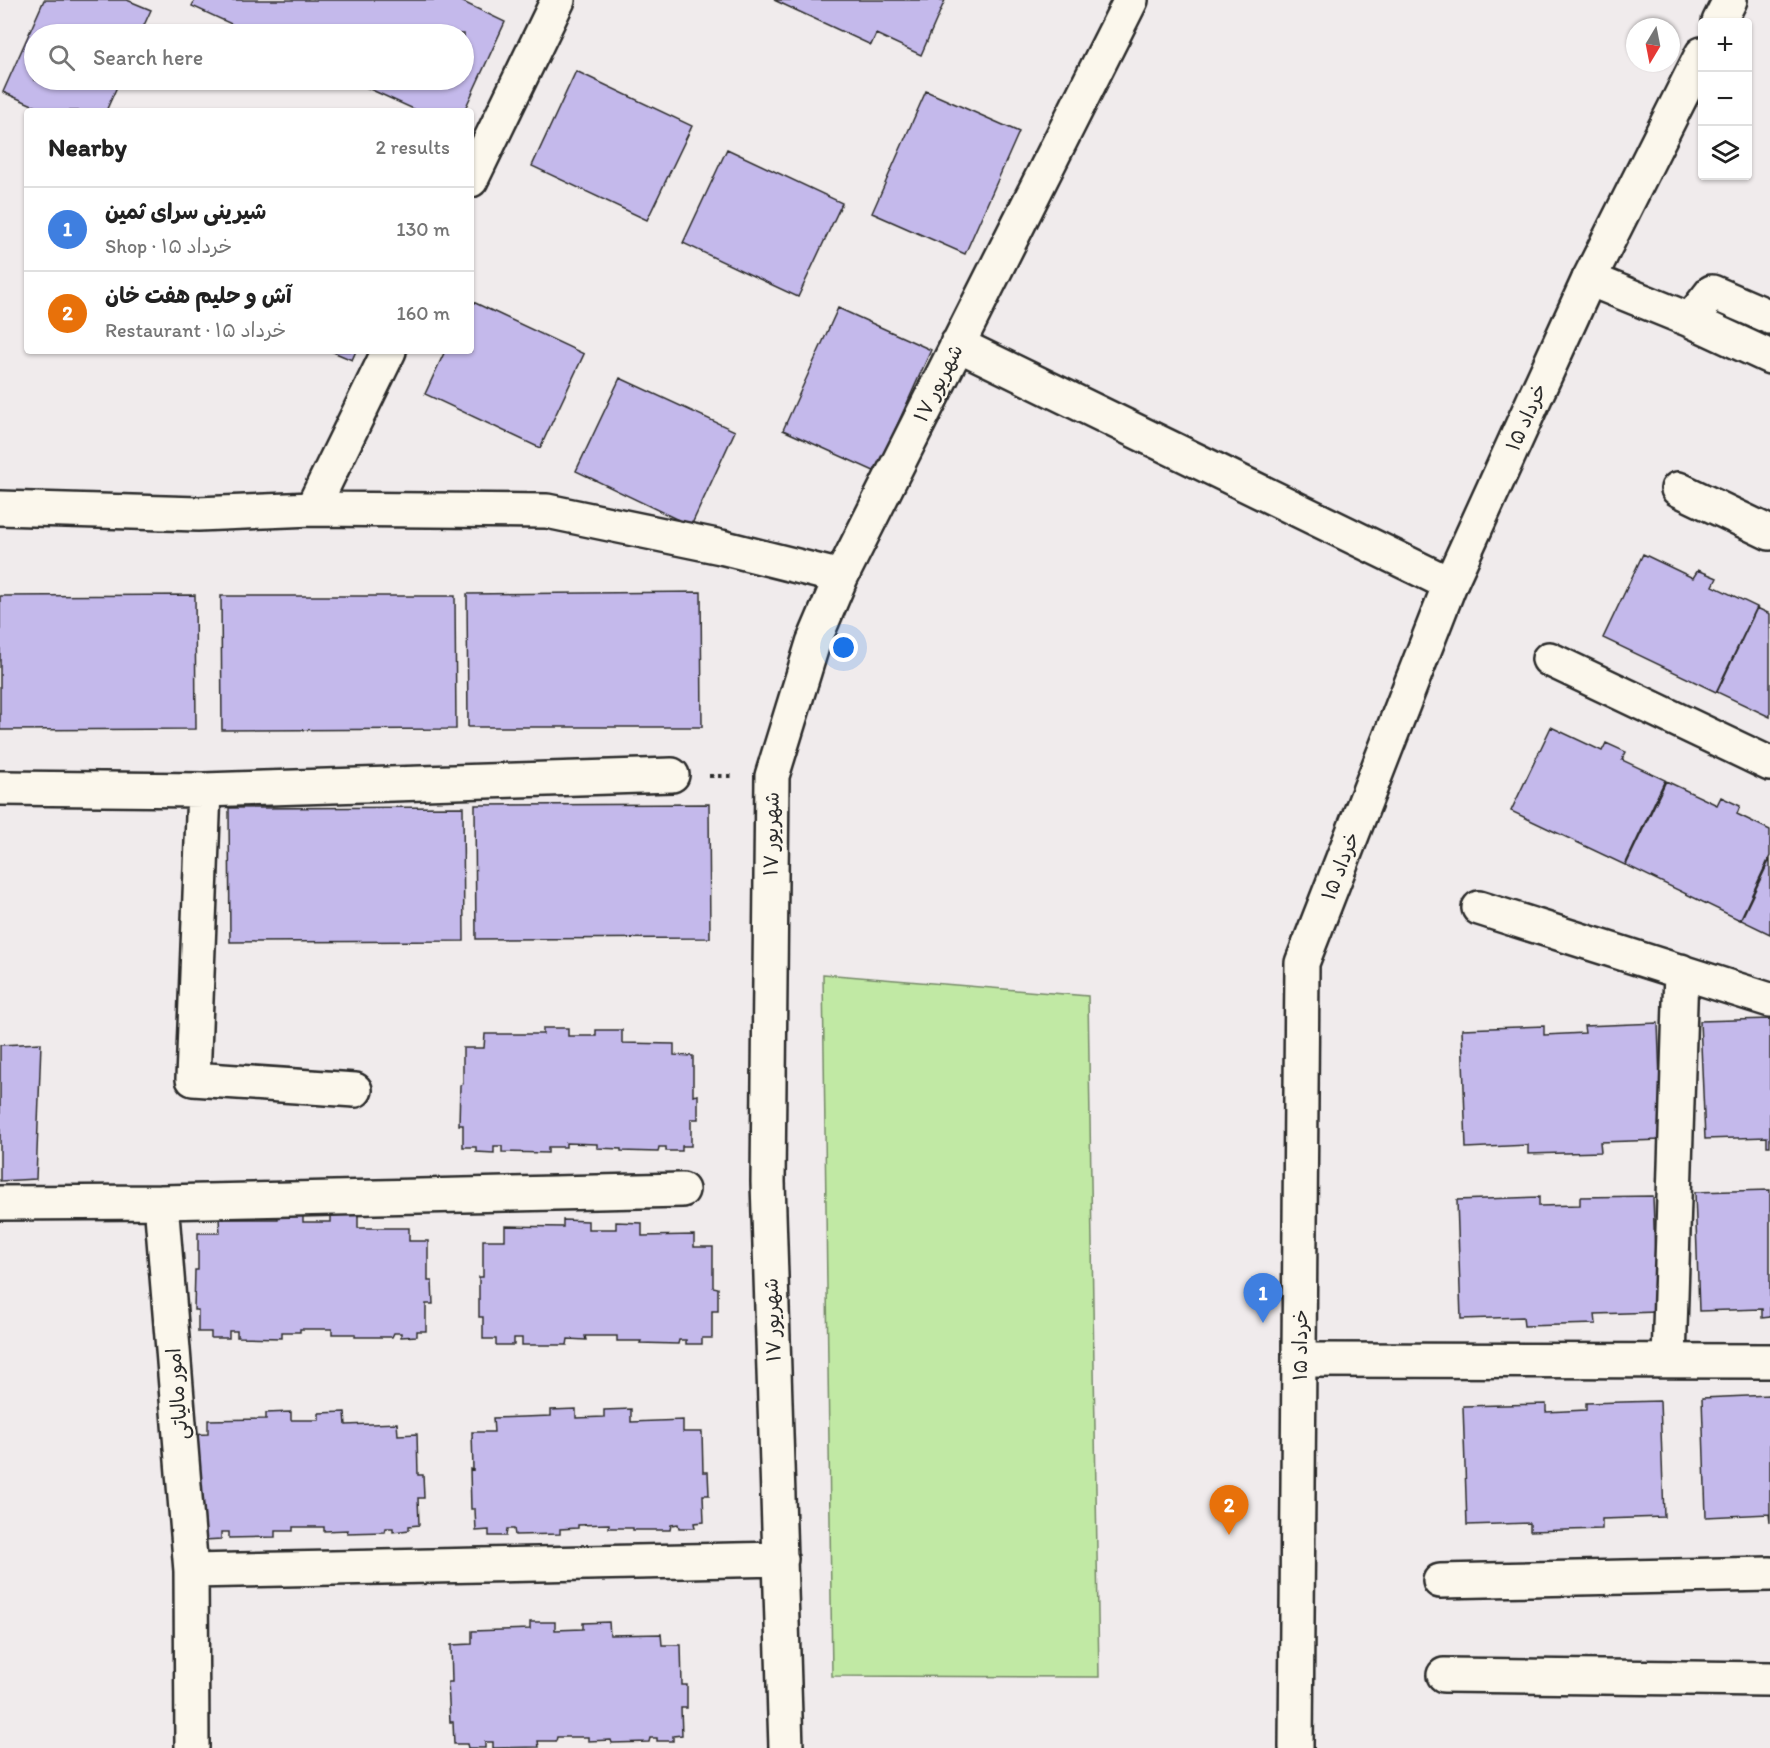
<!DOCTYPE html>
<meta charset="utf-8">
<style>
:root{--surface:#fff;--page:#f6f6f6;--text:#222;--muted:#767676;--line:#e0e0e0;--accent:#0f766e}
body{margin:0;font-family:Itim,"Playpen Sans Arabic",sans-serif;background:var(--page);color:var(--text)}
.controls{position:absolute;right:18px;top:18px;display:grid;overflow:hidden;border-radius:6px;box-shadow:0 2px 4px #0004}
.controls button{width:54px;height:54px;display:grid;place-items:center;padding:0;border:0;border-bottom:2px solid var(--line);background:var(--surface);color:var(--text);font:30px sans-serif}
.compass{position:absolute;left:1626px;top:18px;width:54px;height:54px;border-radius:50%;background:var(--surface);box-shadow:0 2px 4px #0004;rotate:190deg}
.you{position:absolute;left:844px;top:648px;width:21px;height:21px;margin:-15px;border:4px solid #fff;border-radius:50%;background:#1a73e8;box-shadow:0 0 0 9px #1a73e833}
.badge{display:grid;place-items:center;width:39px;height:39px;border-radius:50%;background:var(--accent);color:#fff;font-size:20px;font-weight:700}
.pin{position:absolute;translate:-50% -50px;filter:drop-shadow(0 2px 3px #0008)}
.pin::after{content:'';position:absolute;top:32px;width:21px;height:18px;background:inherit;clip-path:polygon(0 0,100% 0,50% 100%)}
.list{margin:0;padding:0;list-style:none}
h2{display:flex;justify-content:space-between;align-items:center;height:78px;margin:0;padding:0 24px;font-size:26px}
h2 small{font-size:20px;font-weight:400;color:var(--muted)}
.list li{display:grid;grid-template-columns:39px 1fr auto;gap:18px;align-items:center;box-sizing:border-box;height:84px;padding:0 24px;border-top:2px solid var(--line)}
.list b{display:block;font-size:22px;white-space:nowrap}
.list p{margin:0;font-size:20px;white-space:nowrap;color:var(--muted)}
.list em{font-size:20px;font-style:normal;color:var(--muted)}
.icon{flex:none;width:33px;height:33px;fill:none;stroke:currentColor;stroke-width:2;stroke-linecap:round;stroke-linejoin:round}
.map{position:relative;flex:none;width:1770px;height:1748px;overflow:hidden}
.search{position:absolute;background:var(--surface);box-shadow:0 2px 4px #0004;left:24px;top:24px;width:450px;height:66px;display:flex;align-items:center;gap:15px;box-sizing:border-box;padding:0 21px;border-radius:33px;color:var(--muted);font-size:22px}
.panel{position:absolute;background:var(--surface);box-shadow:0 2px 4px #0004;left:24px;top:108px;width:450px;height:246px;border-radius:6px}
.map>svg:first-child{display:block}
</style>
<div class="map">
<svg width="1770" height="1748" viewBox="0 0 1770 1748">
<rect width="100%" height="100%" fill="#f0ebec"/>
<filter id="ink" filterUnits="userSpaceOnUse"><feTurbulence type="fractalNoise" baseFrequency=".0167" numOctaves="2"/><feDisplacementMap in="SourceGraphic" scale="12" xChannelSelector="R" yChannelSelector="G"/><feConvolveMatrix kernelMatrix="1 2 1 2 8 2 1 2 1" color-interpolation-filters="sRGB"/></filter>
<g filter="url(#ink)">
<!-- green -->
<path fill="#c1e9a4" stroke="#768a68" stroke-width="1.5" d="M823,974L1088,996L1099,1677L832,1676Z"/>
<!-- building -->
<path fill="#c4b9eb" stroke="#2b2b2b" stroke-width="1.5" d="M44,0H127L151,10L140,34H34V80H120L106,111H46L3,92Z
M195,0H459L505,22L464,111H418L350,80H464V34H253L192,6Z
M774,0H945L921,55L876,34L871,45Z
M576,71L692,126L647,220L532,166Z
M926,91L1019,132L965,254L872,213Z
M727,149L842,203L798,297L683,243Z
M471,301L584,354L540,448L425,394L445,351H471Z
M838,308L931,350L876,472L783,430Z
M331,351H356L352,360Z
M620,378L735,431L691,526L576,471Z
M1643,554L1693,578L1698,570L1717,578L1713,586L1757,607L1716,692L1603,638Z
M701,592L702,727H468L467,594Z
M195,595L196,729L0,730V596Z
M221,596H455L456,729L222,730Z
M1757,608L1770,614V717L1717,692Z
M1551,727L1602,751L1606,743L1626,752L1622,760L1665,780L1625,865L1511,811Z
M1666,781L1717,805L1721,797L1740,806L1737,814L1770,830V856L1740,920L1626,865Z
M709,804L710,938L476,939L475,805Z
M463,807L464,941L230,942L229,808Z
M1770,859V934L1741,920Z
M1770,1019V1146H1767V1137L1705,1139L1700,1021Z
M1658,1023L1662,1140L1600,1142L1601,1152L1528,1154V1145L1466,1148L1462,1029L1544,1026V1035L1585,1033L1584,1026Z
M543,1028H568V1036H596V1030H622V1043L674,1044V1055L693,1056V1096L698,1095V1119H691V1146H682V1151H666V1147H659L658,1152L621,1151V1149L597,1148V1144L566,1143V1147H548V1153L502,1152V1146H494V1153L476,1152V1147H463V1125H459L460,1085L463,1084V1048H484L485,1034H543Z
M41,1043L36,1179L0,1181V1045Z
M1770,1190V1317L1762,1318V1309L1699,1311L1695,1192Z
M1653,1196L1657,1312L1595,1314L1596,1324L1524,1326L1523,1317L1461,1319L1457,1200L1539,1197V1206L1580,1205V1197Z
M278,1213H303V1222H331V1215H358V1228H409V1241H428V1281H432L433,1304H426V1331H417V1336L401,1337V1333H394L392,1337H355V1334H332V1329H300V1332H282V1338L237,1337V1331H229V1338H211V1332H198V1310H194L195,1270H198V1233H220L219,1219H278Z
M563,1220L588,1221V1229H616V1222L642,1223V1236L694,1235V1247H713V1287L718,1288V1311H712V1338H702V1344H686V1340H679L678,1344L640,1343L641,1341H617V1336H585L586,1340L568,1339L567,1345H522V1338H514V1345H496V1339H483V1317H479V1277H483V1240H505V1226L563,1227Z
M1770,1395V1523L1769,1514L1706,1517L1702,1398Z
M1660,1401L1664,1517L1602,1519V1529L1530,1531V1523L1467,1525L1463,1406L1546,1404V1412L1586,1410V1403Z
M576,1409V1418L604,1417V1410L631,1409V1422L683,1420V1432H702L703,1472H708L709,1495H703L704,1522L694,1523L695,1528H679L678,1524L671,1525L670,1530H633V1528H609V1524L578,1525V1528L560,1529V1534L515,1535L514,1529H507L506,1536H489V1530L476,1531L475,1509H471L470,1469L473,1470L472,1432H494L493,1418L551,1416V1410Z
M291,1412V1420H319V1413L345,1412L346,1425L397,1423L398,1435L417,1434L418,1475H423L424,1498H418L419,1525L409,1526V1530L393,1532V1528H386L385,1532L347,1533L348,1530L324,1531V1527H293V1531H275V1537L229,1538V1532H221V1539L204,1540L187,1435L208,1434V1420L266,1419V1413Z
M530,1622H555V1630L583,1629V1623L609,1622L610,1635L661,1634L662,1645H681L682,1685H687V1708H681L682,1735L673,1736V1741H657V1738H650L649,1742L612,1743L611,1740L588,1741V1737H557L556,1741H538L539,1747L493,1748V1742H485V1748H468L467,1744H454L453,1722H450L448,1682H452L451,1645L472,1644V1631L530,1629Z"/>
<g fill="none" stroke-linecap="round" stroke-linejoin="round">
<!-- street casing -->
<g stroke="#2b2b2b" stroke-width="38">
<path id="street" d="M471,180L558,0
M1589,279L1690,320L1770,357
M1690,320L1712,292L1770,317
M957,344L1450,584
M1678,489L1770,533
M0,508L198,514L312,509L547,511L721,547L841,577
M312,509L389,351
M1549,659L1770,764
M0,788L204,790L672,775
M204,790L193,1079L355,1090
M1479,908L1770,1000
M161,1202L682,1190
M0,1203L161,1202L191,1571L192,1748
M1300,1360L1770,1361
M1669,1361L1681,971
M191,1571L781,1559
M1440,1581L1770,1574
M1444,1675L1770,1679
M786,1748L768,1182L772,776L813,643L841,577L1131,0"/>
</g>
<!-- secondary casing -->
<g stroke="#2b2b2b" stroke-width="38">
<path id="secondary" d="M1719,22L1730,0
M1296,1748L1302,963L1450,584L1589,279L1702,54"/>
</g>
<!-- path -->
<path stroke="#2b2b2b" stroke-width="4" stroke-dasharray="4.5 4.5" stroke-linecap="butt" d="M709,776H734"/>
<!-- street -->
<use href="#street" stroke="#fbf7ec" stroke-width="33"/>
<!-- secondary -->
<use href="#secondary" stroke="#fbf7ec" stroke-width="33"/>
</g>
</g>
<g text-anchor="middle" stroke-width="4.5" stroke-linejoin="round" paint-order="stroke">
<!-- street labels -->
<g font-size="20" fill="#2b2b2b" stroke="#fbf7ec">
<text transform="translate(938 383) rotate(-63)" y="7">۱۷ شهریور</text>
<text transform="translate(1526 417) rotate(-66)" y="7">۱۵ خرداد</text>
<text transform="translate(771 834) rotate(-89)" y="7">۱۷ شهریور</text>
<text transform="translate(1340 866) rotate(-69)" y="7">۱۵ خرداد</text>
<text transform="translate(772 1320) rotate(-92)" y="7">۱۷ شهریور</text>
<text transform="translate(1300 1345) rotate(-90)" y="7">۱۵ خرداد</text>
<text transform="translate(177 1394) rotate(-95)" y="7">امور مالیاتی</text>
</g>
</g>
</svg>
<div class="controls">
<button>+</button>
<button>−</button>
<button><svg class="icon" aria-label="layers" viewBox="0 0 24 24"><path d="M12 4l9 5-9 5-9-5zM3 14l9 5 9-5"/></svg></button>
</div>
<svg class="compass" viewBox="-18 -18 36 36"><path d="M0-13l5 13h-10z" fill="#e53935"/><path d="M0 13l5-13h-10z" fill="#767676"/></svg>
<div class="you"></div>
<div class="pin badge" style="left:1263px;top:1323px;background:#3f7fe0">1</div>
<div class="pin badge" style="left:1229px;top:1535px;background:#e8710a">2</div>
<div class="search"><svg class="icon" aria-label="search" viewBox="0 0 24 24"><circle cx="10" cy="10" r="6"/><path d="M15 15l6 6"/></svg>Search here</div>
<section class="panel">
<h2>Nearby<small>2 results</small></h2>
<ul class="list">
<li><span class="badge" style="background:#3f7fe0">1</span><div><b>شیرینی سرای ثمین</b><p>Shop · ۱۵ خرداد</p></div><em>130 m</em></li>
<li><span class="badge" style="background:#e8710a">2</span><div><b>آش و حلیم هفت خان</b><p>Restaurant · ۱۵ خرداد</p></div><em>160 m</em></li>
</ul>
</section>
</div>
